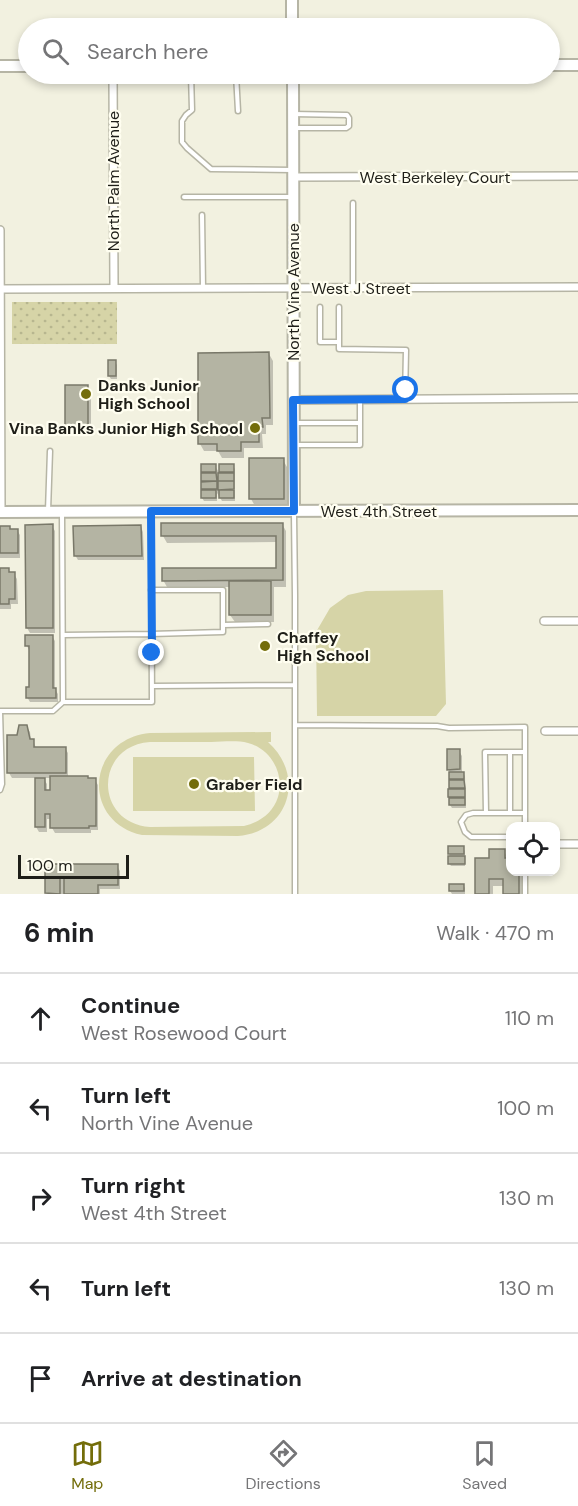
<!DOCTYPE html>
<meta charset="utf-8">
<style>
:root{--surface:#fff;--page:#f6f6f6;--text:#202124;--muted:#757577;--line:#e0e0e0;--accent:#736d0a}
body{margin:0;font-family:"DM Sans",sans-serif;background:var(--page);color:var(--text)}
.controls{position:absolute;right:18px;bottom:18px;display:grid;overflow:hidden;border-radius:12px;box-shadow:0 3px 9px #0003}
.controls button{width:54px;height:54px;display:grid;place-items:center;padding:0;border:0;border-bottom:2px solid var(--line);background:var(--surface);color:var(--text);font:30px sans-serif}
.scale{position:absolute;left:18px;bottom:15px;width:111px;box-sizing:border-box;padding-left:6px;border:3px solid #1e1e18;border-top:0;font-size:16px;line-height:21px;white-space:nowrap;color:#1e1e18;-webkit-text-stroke:4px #fffef0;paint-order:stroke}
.stop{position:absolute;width:18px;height:18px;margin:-14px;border:4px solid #1a73e8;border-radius:50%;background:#fff}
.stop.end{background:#1a73e8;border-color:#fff;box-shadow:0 2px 6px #0008}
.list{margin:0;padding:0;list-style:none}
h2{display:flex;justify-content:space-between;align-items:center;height:78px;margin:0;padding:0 24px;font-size:26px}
h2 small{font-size:20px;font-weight:400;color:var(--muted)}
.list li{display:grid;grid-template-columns:39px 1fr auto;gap:18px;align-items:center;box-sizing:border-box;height:90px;padding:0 24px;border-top:2px solid var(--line)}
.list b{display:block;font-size:22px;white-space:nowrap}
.list p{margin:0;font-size:20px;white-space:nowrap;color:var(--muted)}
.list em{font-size:20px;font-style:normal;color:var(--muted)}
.icon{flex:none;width:33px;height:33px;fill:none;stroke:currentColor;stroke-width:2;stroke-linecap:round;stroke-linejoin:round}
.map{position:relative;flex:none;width:578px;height:894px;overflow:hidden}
.search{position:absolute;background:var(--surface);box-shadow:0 3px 9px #0003;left:18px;right:18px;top:18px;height:66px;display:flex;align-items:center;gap:15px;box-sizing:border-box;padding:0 21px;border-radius:33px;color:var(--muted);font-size:22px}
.sheet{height:528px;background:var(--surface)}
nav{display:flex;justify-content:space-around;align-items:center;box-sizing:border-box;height:84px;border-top:2px solid var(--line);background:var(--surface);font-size:16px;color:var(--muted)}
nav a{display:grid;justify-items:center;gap:3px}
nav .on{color:var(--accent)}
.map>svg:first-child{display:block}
</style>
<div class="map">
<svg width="578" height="894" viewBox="0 0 578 894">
<defs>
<pattern id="grass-dots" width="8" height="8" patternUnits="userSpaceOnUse" patternTransform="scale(1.5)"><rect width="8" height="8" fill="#d6d4a7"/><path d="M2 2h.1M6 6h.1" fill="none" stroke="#b7b68f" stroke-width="1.8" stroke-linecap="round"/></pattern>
</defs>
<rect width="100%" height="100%" fill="#f2f1e0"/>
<!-- grass -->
<path fill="url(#grass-dots)" d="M12,302H117V344H12Z"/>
<!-- pitch -->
<path fill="#d6d4a7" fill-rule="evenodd" d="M443,590L446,704L436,716H317L316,632L330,608L348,595L366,591Z
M271,732V742H268C306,776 289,832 238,836L142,835C80,821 87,739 150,733ZM150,742C170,742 191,742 211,742C223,742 236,740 248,743C271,749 285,774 278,797C273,813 260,822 244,826L150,827C94,823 94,746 150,742Z
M133,757H254L255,811H133Z"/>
<!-- shadow -->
<path fill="#0003" fill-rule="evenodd" d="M269,354L273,361V425H266V434H262L263,448H244V458H222L218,451H204L200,444Z
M109,362H115L117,365V379H111L109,376Z
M87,386L91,393V433H71L67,426Z
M283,460L287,467V506H255L251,499Z
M202,466H215L220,474V466H233L235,469V501H222L217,493V501H204L202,498Z
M282,524L286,531V587H274V622H235L230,615V587H167L163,580L277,569V542L167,543L163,536Z
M52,526L55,531V633H30L27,628Z
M141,527L143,532L144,560H78L75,555Z
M0,528L17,530L20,535V558H0Z
M0,570H8L11,574H14L17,579L18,604H11V609H0Z
M52,636L55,641V689L58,694V702H30L27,697L30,689V652L27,646Z
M27,727L30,732L31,740H33L36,748H65L68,753V778L95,780L98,785V830H91V833H55L52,828V819H47V832H39L36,827V778H12L9,773L18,736ZM43,778H52V792H47V784Z
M459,751L462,756V773H463L465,776L466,808H452L450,805V773L448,769Z
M450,848H463L465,851V866H451L449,863Z
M504,851L508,859H510V872H522V894H505V886H493V894H477L490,859Z
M60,866L62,870L117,866L120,871V889H100V894H47L54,869Z
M450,885H463L465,888V894H452L450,891Z"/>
<!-- building -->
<path fill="#b4b4a3" stroke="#797869" stroke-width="1.5" d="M269,352L270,418H262L263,427H259V442H241V451H217V444H198V353Z
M108,360H116V376H108Z
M65,385H88V426H65Z
M249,458H284V499H249Z
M201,464H216V472H201Z
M219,464H234V472H219Z
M201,473H216L217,481H201Z
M218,473H234V481H218Z
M217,481V489H201V482Z
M218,481H234V489L218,490Z
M201,490H216V498H201Z
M219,490H234V498H219Z
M161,523H283V580L162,581V568H276V536H161Z
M53,524V628H26L25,525Z
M141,525L142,556H74L73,526Z
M0,526H10V529H18V553H0Z
M0,568H9V572H15V599H9V604H0Z
M229,581H271V615H229Z
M25,635H53V688H56V698H26V687H29V646H25Z
M19,725H27L30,739H34V747H66V773H7V735H17Z
M447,749H460V769L447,770Z
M449,772H464V779H449Z
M50,776H88V778H96V826H89V828H50V814H45V827H35V778H45V790H50Z
M449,780H464L465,788H449Z
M448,789H465V797H448Z
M449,798H465V805H449Z
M448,846H464V854H448Z
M489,849H505V858H510V872H519V894H503V879H489V894H475V858H489Z
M448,856H465V864H448Z
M53,864H61V868H63V864H118V885H98V894H64V878H60V894L45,893V868H53Z
M449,884H464V891H449Z"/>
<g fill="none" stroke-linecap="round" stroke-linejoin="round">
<!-- lane casing -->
<g stroke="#b6b5a5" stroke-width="7">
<path id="lane" d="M191,74L192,110L186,115L182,121V142L187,148L211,169L292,170
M236,74L238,111
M293,114L347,115L349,118V126L346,128H296
M184,197H292
M353,203V288
M202,215L203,288
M320,307V342H339
M339,307V349L406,350L405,399
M294,423H360V445H297
M360,423V400
M48,511L50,451
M294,514L295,596V894
M62,515L63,702H152L151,512
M223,625L268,624
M63,635L151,634L223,632V590H151
M152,686L295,685
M0,711L2,784L0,790
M0,711H53L63,702
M295,725L437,726L449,728L525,727V826
M510,752V813
M486,813L485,752H525
M510,837H471L465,832L461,822L466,815L473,813H525
M525,872V894"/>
</g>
<!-- street casing -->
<g stroke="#b6b5a5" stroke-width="10">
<path id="street" d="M113,74L114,288
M293,177L578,176
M0,230L1,512
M0,289L578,287
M293,400L578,398
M544,621H578
M545,731H578
M556,844H578"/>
</g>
<!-- secondary casing -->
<g stroke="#b6b5a5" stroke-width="14">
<path id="secondary" d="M292,0V28
M550,65H578
M0,66H28
M293,74L294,511
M0,512L578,510"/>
</g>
<!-- lane -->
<use href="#lane" stroke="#fff" stroke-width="4"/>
<!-- street -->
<use href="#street" stroke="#fff" stroke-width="7"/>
<!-- secondary -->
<use href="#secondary" stroke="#fff" stroke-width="10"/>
</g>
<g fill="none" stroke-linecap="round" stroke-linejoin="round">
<!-- route -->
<path stroke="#1a73e8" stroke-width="8" d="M152,653L151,511H294L293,400L405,399L406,390"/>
</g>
<!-- markers -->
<g fill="#736d0a" stroke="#fffef0" stroke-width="2">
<circle cx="86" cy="394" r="6"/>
<circle cx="255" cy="428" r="6"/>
<circle cx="265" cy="646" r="6"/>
<circle cx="194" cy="784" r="6"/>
</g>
<g text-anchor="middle" stroke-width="4.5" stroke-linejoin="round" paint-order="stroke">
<!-- street labels -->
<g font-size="16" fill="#1e1e18" stroke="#fffef0">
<text x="435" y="183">West Berkeley Court</text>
<text transform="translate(113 181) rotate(-90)" y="6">North Palm Avenue</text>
<text x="361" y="294">West J Street</text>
<text transform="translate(293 292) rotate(-90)" y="6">North Vine Avenue</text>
<text x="379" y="517">West 4th Street</text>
</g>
<!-- poi labels -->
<g font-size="16" font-weight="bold" fill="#1e1e18" stroke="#fffef0" text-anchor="start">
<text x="98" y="391">Danks Junior<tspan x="98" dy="18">High School</tspan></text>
<text x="243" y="434" text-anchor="end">Vina Banks Junior High School</text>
<text x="277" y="643">Chaffey<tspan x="277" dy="18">High School</tspan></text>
<text x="206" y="790">Graber Field</text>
</g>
</g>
</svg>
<div class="controls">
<button><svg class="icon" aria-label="locate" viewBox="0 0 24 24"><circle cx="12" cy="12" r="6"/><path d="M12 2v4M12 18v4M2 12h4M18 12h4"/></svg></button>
</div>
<div class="scale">100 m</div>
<div class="stop" style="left:406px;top:390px"></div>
<div class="stop end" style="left:152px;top:653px"></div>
<div class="search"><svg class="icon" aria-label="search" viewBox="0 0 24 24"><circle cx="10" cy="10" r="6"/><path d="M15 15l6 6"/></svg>Search here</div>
</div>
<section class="sheet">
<h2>6 min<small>Walk · 470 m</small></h2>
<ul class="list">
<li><svg class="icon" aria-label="ahead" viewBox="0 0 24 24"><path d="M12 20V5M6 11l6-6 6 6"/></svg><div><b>Continue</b><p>West Rosewood Court</p></div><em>110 m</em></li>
<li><svg class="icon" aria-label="left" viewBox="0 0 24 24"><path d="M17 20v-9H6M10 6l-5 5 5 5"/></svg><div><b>Turn left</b><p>North Vine Avenue</p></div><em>100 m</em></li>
<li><svg class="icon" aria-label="right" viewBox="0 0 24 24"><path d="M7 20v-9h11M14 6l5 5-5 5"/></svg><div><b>Turn right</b><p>West 4th Street</p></div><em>130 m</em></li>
<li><svg class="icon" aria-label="left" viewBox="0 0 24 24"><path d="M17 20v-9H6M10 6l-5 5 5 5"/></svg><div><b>Turn left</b></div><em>130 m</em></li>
<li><svg class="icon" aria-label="arrive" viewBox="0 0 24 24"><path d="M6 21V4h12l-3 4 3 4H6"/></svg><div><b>Arrive at destination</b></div></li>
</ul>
</section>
<nav>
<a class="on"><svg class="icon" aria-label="map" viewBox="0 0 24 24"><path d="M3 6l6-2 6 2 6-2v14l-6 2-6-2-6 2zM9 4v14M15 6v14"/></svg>Map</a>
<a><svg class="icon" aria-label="directions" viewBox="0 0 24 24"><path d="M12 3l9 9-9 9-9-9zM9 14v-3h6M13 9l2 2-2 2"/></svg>Directions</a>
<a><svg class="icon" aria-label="saved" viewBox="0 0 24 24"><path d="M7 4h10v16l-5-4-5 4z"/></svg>Saved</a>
</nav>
